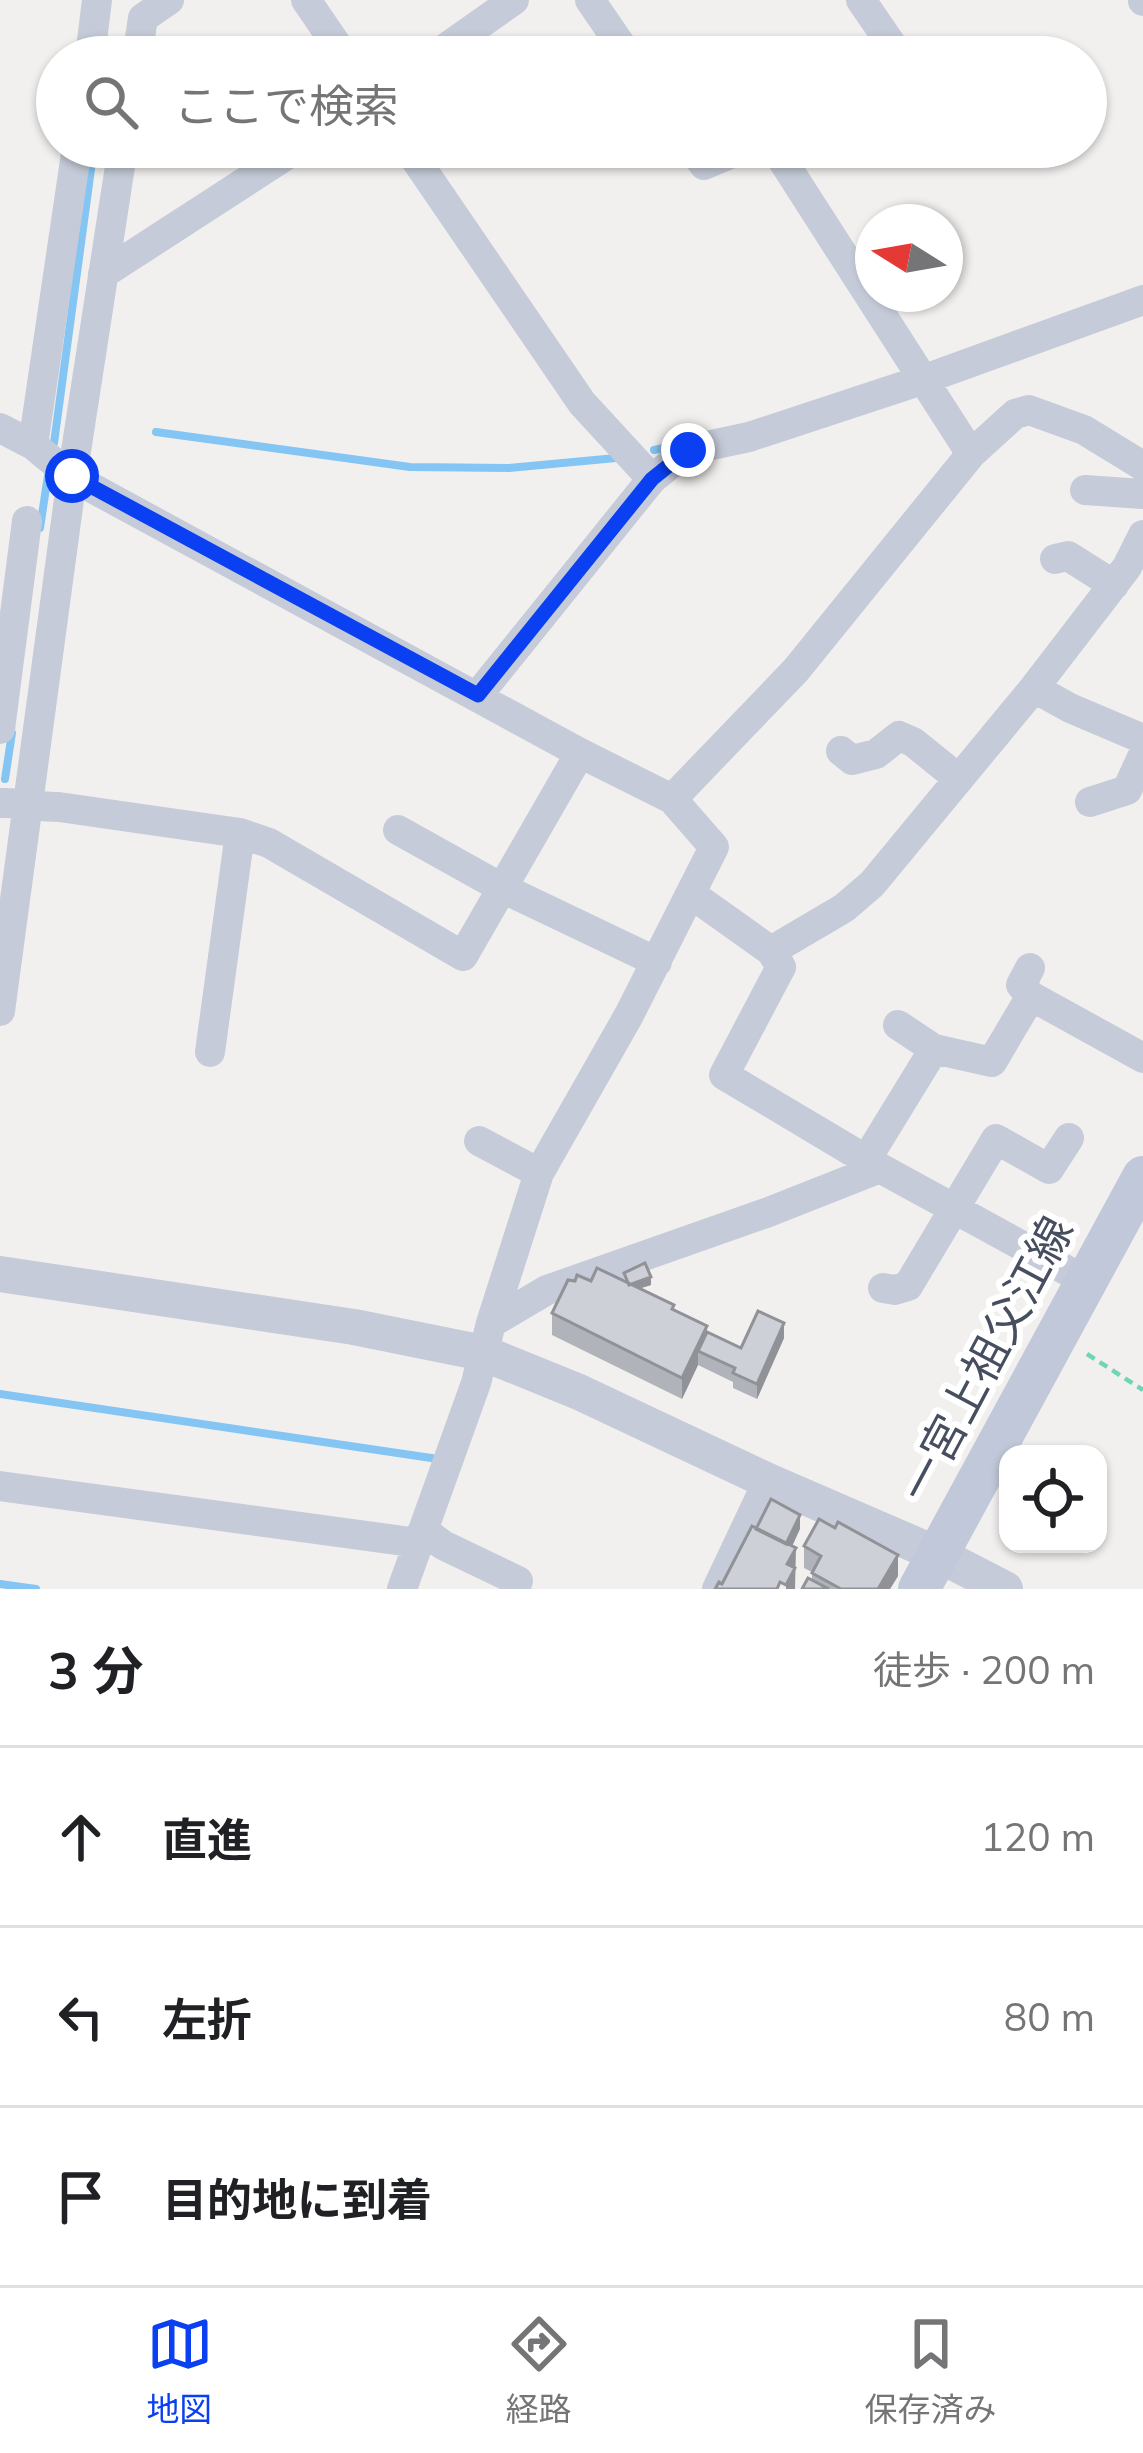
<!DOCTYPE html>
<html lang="ja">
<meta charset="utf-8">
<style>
:root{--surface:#fff;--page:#f2f2f2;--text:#202124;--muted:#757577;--line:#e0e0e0;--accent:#0a40f1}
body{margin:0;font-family:Mulish,"Noto Sans JP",sans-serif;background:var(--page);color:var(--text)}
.controls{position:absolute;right:36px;bottom:36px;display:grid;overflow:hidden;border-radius:24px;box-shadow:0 3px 9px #0004}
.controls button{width:108px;height:108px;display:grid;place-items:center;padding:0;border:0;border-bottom:3px solid var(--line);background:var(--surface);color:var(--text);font:60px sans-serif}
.compass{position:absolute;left:855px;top:204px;width:108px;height:108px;border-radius:50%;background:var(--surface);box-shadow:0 3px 9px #0004;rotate:281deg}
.stop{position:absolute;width:36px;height:36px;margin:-27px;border:9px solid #0a40f1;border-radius:50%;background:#fff}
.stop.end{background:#0a40f1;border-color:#fff;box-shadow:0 3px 12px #0008}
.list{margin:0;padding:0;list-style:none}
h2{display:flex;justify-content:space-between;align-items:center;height:156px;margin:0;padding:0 48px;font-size:51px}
h2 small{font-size:39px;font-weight:400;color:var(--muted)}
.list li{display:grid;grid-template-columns:78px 1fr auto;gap:36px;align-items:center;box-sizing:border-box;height:180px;padding:0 48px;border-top:3px solid var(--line)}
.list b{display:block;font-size:45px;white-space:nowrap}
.list em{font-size:39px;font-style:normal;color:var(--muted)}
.icon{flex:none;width:66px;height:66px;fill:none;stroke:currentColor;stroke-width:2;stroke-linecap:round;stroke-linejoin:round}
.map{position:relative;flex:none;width:1143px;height:1589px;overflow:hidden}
.search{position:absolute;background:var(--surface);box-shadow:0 3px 9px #0004;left:36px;right:36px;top:36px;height:132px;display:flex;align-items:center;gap:30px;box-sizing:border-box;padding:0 42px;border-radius:66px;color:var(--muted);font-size:45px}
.sheet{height:696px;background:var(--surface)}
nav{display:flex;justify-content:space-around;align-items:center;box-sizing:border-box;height:168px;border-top:3px solid var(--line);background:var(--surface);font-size:33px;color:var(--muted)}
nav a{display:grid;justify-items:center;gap:6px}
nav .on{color:var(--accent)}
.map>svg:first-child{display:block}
</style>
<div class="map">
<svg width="1143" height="1589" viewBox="0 0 1143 1589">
<rect width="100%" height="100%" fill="#f2f0ef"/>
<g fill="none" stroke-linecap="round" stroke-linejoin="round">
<!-- stream -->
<path stroke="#85c5f3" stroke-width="8" d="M156,432L410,467L509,468L616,458
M54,443L94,147
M654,450L677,445
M40,528L48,475
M5,779L12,733
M0,1394L438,1459
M0,1584L36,1589"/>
<!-- path -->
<path stroke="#70d4b7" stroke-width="4.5" stroke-dasharray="9 6" stroke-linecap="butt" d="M1087,1354L1143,1390"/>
<!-- minor -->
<path stroke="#c5cbd8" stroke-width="30" d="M306,0L345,57
M590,0L629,57
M861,0L900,57
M1143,0V1
M90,57L97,0
M137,57L143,18L169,0
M433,57L514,0
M407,147L582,403L652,479L478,695
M691,147L704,165L747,147
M774,147L971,454
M103,274L299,147
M0,428L33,445L72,477L580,753L672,799L796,670L971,454L1015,414L1029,410L1084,430L1143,466
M33,445L77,147
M652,479L688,450L749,437L922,380L1143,300
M1085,490L1143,494
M1055,559L1068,556L1114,585
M1034,688L1070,708L1143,739
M0,729L27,521
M841,751L852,760L876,754L899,736L913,742L959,779
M1090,802L1127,790L1143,755
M0,803C20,802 38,807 59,807L240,833L269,843L463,956L580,753
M398,830L502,888L657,962
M691,894L771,951L781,967L724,1075L880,1168L1086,1281
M771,951L844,908L872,884L1034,688L1127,567L1143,535
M1030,968L1021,985L1031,996L1143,1058
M0,1011L72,477L123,147
M898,1025L934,1049
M210,1052L240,833
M479,1141L539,1173
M866,1160L934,1049L992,1062L1031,996
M883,1288L895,1290L908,1286L996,1139L1049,1169L1069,1138
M491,1323L547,1290L766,1213L880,1168
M0,1486L418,1543
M423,1530L443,1545L518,1581
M402,1589L476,1383L491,1323L539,1173L629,1015L714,847L672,799
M717,1589L768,1481"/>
<!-- tertiary -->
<path stroke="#c5cbd8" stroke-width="36" d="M0,1274L354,1327L483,1353L579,1392L768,1481L939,1555L1005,1589"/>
<!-- secondary -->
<path stroke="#c1c8da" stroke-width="42" d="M919,1589L1143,1177"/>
</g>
<!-- wall -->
<path fill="#b1b3ba" d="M624,1273L651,1285L640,1288L707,1332L741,1348L784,1338L757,1399L733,1388V1382L698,1365L682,1399L552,1335V1313L625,1281Z
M804,1546L898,1576L890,1589H802L812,1580V1572L804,1568Z"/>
<!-- shaded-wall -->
<path fill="#909297" d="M651,1277V1285L629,1292V1285Z
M784,1323V1338L757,1399V1384Z
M707,1326V1347L698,1351V1365L682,1399V1378Z
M800,1515V1529L785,1562V1547Z
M796,1548L795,1589H786L787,1564Z
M898,1555V1576L890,1589H878Z"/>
<!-- building -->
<path fill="#ced0d8" stroke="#909297" stroke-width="3" d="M645,1263L651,1277L629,1285L624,1273Z
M597,1268L674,1305L672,1309L707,1326L682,1378L552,1313L568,1280L575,1281L577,1275L591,1281Z
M758,1311L784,1323L757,1384L733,1373L735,1368L698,1351L707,1332L741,1348Z
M771,1499L800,1515L786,1544L756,1529Z
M819,1519L835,1528L838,1522L898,1555L878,1589H841L812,1573L821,1556L804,1546Z
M752,1526L796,1548L787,1564L795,1568L786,1585L780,1582L777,1589H715L719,1582L722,1584Z
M808,1578L829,1589H802Z"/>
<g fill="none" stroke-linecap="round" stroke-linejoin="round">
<!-- route -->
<path stroke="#0a40f1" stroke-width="15" d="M72,476L478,695L652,479L688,450"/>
</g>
<g text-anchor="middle" stroke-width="12" stroke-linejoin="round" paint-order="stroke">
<!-- street labels -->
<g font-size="45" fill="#464e5f" stroke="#fff">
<text transform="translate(986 1359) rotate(-62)" y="16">一宮上祖父江線</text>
</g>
</g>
</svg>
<div class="controls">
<button><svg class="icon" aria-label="locate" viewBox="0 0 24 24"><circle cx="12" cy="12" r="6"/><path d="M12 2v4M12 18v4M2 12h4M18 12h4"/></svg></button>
</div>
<svg class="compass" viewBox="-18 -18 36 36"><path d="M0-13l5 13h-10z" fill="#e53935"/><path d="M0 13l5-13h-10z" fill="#757577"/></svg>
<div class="stop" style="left:72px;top:476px"></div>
<div class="stop end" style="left:688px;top:450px"></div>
<div class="search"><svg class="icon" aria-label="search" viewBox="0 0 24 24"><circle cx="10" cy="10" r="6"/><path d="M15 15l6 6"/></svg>ここで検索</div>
</div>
<section class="sheet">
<h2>3 分<small>徒歩 · 200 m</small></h2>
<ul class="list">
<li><svg class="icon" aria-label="ahead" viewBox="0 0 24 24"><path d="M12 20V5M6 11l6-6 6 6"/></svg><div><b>直進</b></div><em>120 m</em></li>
<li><svg class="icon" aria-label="left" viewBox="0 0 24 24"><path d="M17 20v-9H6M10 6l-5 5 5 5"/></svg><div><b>左折</b></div><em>80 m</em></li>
<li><svg class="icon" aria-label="arrive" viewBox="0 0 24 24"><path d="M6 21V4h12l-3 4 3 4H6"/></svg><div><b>目的地に到着</b></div></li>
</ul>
</section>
<nav>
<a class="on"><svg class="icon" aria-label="map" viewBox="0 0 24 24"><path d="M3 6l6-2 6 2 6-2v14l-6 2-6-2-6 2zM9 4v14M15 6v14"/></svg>地図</a>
<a><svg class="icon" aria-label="directions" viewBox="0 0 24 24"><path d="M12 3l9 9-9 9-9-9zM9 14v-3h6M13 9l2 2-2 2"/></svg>経路</a>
<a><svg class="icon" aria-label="saved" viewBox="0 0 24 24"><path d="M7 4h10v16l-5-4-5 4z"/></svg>保存済み</a>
</nav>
